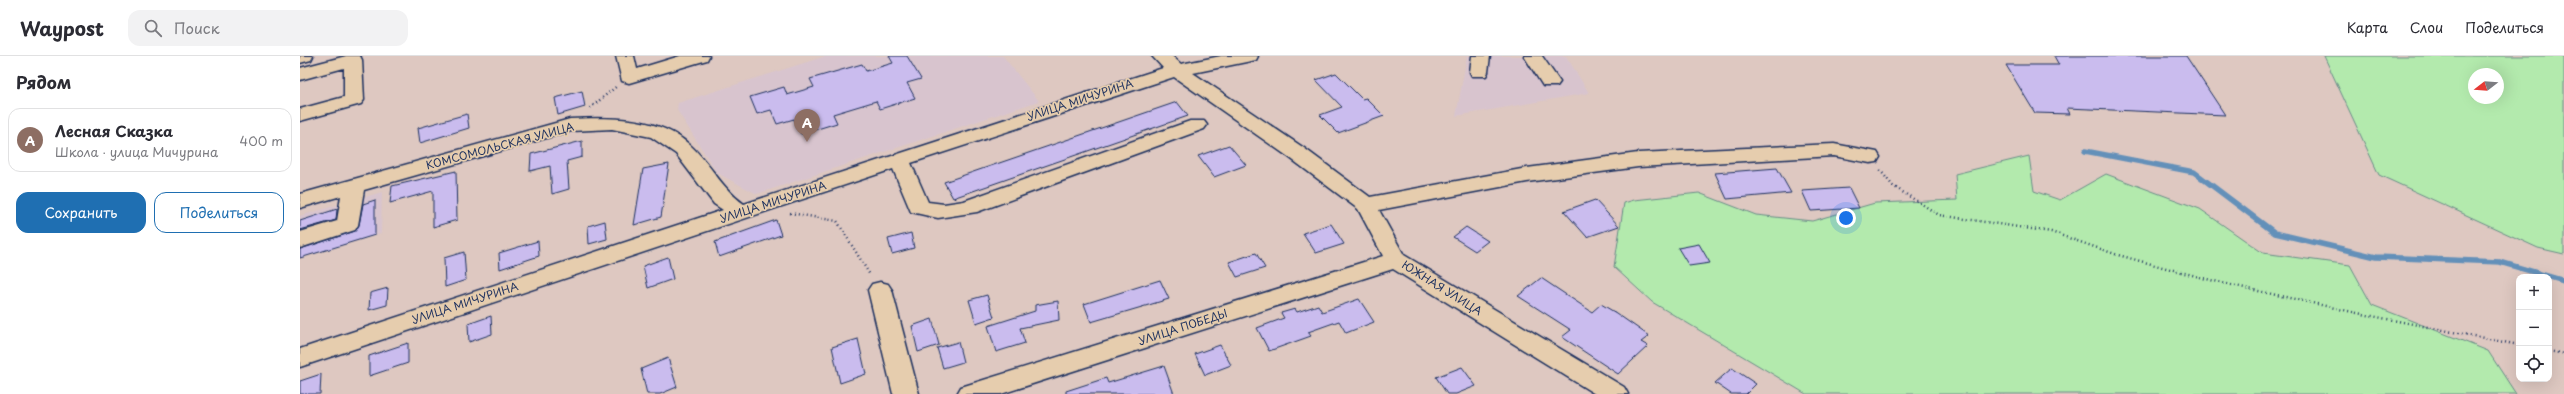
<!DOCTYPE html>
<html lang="ru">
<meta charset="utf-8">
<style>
:root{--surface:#fff;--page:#f2f2f3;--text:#2b2b33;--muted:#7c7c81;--line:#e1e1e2;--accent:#1f6fb2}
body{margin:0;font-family:"Playpen Sans",sans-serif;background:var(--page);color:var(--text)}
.controls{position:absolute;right:12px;bottom:12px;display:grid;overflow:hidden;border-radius:8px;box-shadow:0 4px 16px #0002}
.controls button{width:36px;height:36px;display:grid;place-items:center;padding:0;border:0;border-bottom:1px solid var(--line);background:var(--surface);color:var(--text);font:20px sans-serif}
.compass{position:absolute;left:2168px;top:12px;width:36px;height:36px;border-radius:50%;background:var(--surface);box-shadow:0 4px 16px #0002;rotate:253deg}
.you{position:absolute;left:1546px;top:162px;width:14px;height:14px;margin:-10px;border:3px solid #fff;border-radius:50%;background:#1a73e8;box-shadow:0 0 0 6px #1a73e833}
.badge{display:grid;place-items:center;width:26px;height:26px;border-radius:50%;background:var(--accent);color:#fff;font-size:13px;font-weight:700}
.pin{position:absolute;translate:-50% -33px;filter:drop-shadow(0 1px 2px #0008)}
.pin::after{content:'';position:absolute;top:21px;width:14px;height:12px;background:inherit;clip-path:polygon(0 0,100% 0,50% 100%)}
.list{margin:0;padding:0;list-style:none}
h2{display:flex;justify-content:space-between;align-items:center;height:52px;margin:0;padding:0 16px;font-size:17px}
h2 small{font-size:13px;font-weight:400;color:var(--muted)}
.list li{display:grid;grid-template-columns:26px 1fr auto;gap:12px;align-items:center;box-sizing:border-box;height:64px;margin:0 8px 8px;padding:0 8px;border:1px solid var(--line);border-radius:12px}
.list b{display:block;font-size:15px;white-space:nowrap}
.list p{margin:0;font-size:13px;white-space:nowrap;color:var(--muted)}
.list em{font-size:13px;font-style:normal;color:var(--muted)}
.actions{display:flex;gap:8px;padding:12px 16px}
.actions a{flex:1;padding:9px 0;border:1px solid var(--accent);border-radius:12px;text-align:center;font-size:14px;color:var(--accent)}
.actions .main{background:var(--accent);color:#fff}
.icon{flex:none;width:22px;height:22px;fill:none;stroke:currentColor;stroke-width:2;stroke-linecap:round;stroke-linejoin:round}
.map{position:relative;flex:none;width:2264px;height:338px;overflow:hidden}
header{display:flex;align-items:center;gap:24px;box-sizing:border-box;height:56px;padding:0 20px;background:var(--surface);border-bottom:1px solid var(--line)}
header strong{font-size:19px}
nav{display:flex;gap:22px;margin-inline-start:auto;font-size:14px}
.search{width:280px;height:36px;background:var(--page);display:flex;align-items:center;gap:10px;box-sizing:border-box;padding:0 14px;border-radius:12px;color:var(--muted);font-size:15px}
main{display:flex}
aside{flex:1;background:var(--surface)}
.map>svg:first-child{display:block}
</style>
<header>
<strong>Waypost</strong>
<div class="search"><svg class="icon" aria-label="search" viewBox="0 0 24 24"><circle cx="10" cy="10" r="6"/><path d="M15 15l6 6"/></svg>Поиск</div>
<nav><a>Карта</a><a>Слои</a><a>Поделиться</a></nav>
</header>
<main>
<aside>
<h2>Рядом<small></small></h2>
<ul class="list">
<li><span class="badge" style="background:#8d6e63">A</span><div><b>Лесная Сказка</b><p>Школа · улица Мичурина</p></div><em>400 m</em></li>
</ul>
<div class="actions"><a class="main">Сохранить</a><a>Поделиться</a></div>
</aside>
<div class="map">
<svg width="2264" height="338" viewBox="0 0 2264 338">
<rect width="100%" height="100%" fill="#dec8c1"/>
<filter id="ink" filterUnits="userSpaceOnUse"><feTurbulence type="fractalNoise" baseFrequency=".025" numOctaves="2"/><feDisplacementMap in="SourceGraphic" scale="8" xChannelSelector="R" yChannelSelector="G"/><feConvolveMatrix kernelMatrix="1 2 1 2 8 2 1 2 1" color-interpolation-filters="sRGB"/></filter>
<g filter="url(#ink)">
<!-- built -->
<path fill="#d8c4ce" d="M526,0H703L739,45L457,138L417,117L377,54L378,47Z
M1167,0H1266L1289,37L1156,60Z
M82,136L81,177L0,202V160Z"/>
<!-- green -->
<path fill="#b3eaad" stroke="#678c86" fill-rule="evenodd" d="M2024,0H2264V198L2238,192L2079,119ZM2174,18H2198V42H2174Z
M1729,100L1734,135L1760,144L1806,118L1900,153L1963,197L2050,209L2072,249L2188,295L2216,338H1506L1352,246L1314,211L1324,147L1334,144L1399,137L1456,159L1512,165L1575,147L1657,144L1655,118Z"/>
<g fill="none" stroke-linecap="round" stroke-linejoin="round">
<!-- stream -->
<path stroke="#6490b9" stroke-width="5.5" d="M1785,95L1894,116L1975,177L2076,201L2200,206L2264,225"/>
</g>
<!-- building -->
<path fill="#cabcee" stroke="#1b2f5e" d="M589,0H607L621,23L607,27L615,42L580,53L576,45L533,58L537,67L501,78L494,63L477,68L471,54L457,58L450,41L484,31L487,39L514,31L510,23L562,8L566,15L593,7Z
M1754,0H1886L1925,59L1767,52L1770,58L1735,57L1706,9H1759Z
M1036,17L1062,43L1066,42L1084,60L1038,77L1020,59L1042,51L1016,24Z
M282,35L285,51L258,59L255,42Z
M877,46L888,60L653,142L644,126Z
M167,58L169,72L120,87L118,72Z
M282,85V101L267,105L269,133L252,138L250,110L230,115L231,98Z
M929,89L946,109L914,121L898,100Z
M369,108L361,161L334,169L343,113Z
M1477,112L1491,137L1427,143L1415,117Z
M156,115L157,164L133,171V135L90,147L92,130Z
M1549,132L1559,152L1511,155L1502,135Z
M75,144V179L0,202V193L55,175L59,169L63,148Z
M1295,144L1319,170L1287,181L1264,155Z
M37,153L36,164L0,174V165Z
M476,164L481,179L419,201L415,186Z
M305,165L307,183L289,188L288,170Z
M1031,168L1044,188L1016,197L1003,177Z
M1166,171L1188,185L1175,195L1153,181Z
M611,177L614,192L592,198L588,183Z
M238,185L239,200L200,213L199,197Z
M1399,188L1410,207L1389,210L1378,192Z
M164,196L166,224L145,231L144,202Z
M956,197L965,212L937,221L929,206Z
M368,201L373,223L348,232L343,210Z
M1241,222L1292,256L1301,248L1316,257L1349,280L1341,286L1348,290L1318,318L1262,281L1271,274L1218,240Z
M860,224L869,243L791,266L784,248Z
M88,232L87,249L69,254L70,237Z
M687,239L694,261L676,267L669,244Z
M1059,243L1074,266L1046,277L1039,265L1008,276L1011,280L969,295L957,272L984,262L981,257L995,253L997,256L1018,249L1022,256Z
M758,245L759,264L720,272L725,287L696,296L688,270L735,255V249Z
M191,260L192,278L169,286L168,268Z
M632,263L639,289L618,296L612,270Z
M558,283L566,318L540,327L532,291Z
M658,286L663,306L643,312L637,292Z
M108,287V307L69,320V300Z
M920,289L931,309L905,319L895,298Z
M368,302L377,331L360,338H347L341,313Z
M864,310L874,338H766V335L806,322L808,327Z
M1162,311L1176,330L1156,338H1147L1136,321Z
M1432,312L1456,328L1446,338H1431L1415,327Z
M21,318L20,338H0V325Z"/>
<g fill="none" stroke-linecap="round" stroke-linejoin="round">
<!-- minor casing -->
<g stroke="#1b2f5e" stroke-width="3">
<path id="minor" d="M0,0H13L11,4L0,7Z
M46,0H60L62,4L64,44L61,48L0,65V53L44,41V12L0,24V12Z
M316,0H334L337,13L380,0H409L407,4L329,27L322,25Z
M852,0H872L881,8L921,0H958L956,4L893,17L1004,92L1070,141L1227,112L1338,97L1534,88L1577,96L1580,101L1577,106L1570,107L1534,100L1338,111L1227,126L1079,154L1104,199L1324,331L1328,338H1295L1093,213L701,338H657L661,331L1083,200L1058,153L990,102L874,21L611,107L628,146L644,148L664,145L890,65H904L907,69L904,73L677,156L638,162L611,156L593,113L0,311V293L423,154L414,148L376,98L351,81L312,73L271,75L64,134L58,169L55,174L0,192V176L37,165L41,140L0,152V138L270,63C310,61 359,60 390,89C410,107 421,132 444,148L863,12Z
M1172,0H1190L1188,16L1186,20H1172L1170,16Z
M1224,0H1242L1260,26L1257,30H1243Z
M580,226L588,228L592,234L619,338H593L568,234L572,228Z"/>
</g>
<!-- path -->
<path stroke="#1b2f5e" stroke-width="2.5" stroke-dasharray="1 3" stroke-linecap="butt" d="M290,52L317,30
M1580,114L1593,130L1639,159L1751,176L1818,199L1918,226L2057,257L2219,289
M490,157L537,165L570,219
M2249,295L2264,298"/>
<!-- minor -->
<use href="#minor" fill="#e6cdae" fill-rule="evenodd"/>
</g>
</g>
<g text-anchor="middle" stroke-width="3.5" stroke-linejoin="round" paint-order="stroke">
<!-- street labels -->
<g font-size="11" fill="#1b2f5e" stroke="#e6cdae">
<text transform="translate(780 44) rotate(-18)" y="4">УЛИЦА МИЧУРИНА</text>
<text transform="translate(200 90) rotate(-15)" y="4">КОМСОМОЛЬСКАЯ УЛИЦА</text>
<text transform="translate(473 146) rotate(-18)" y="4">УЛИЦА МИЧУРИНА</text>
<text transform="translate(1142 232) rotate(32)" y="4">ЮЖНАЯ УЛИЦА</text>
<text transform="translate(165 247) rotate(-18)" y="4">УЛИЦА МИЧУРИНА</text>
<text transform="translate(883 271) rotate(-18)" y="4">УЛИЦА ПОБЕДЫ</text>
</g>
</g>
</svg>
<div class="controls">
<button>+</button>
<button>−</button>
<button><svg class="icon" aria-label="locate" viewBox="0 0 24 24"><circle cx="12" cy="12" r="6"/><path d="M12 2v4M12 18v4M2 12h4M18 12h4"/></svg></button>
</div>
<svg class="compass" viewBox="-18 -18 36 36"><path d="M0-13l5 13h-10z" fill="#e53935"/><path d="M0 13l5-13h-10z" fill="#7c7c81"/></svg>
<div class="you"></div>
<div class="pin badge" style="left:507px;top:86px;background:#8d6e63">A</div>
</div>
</main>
